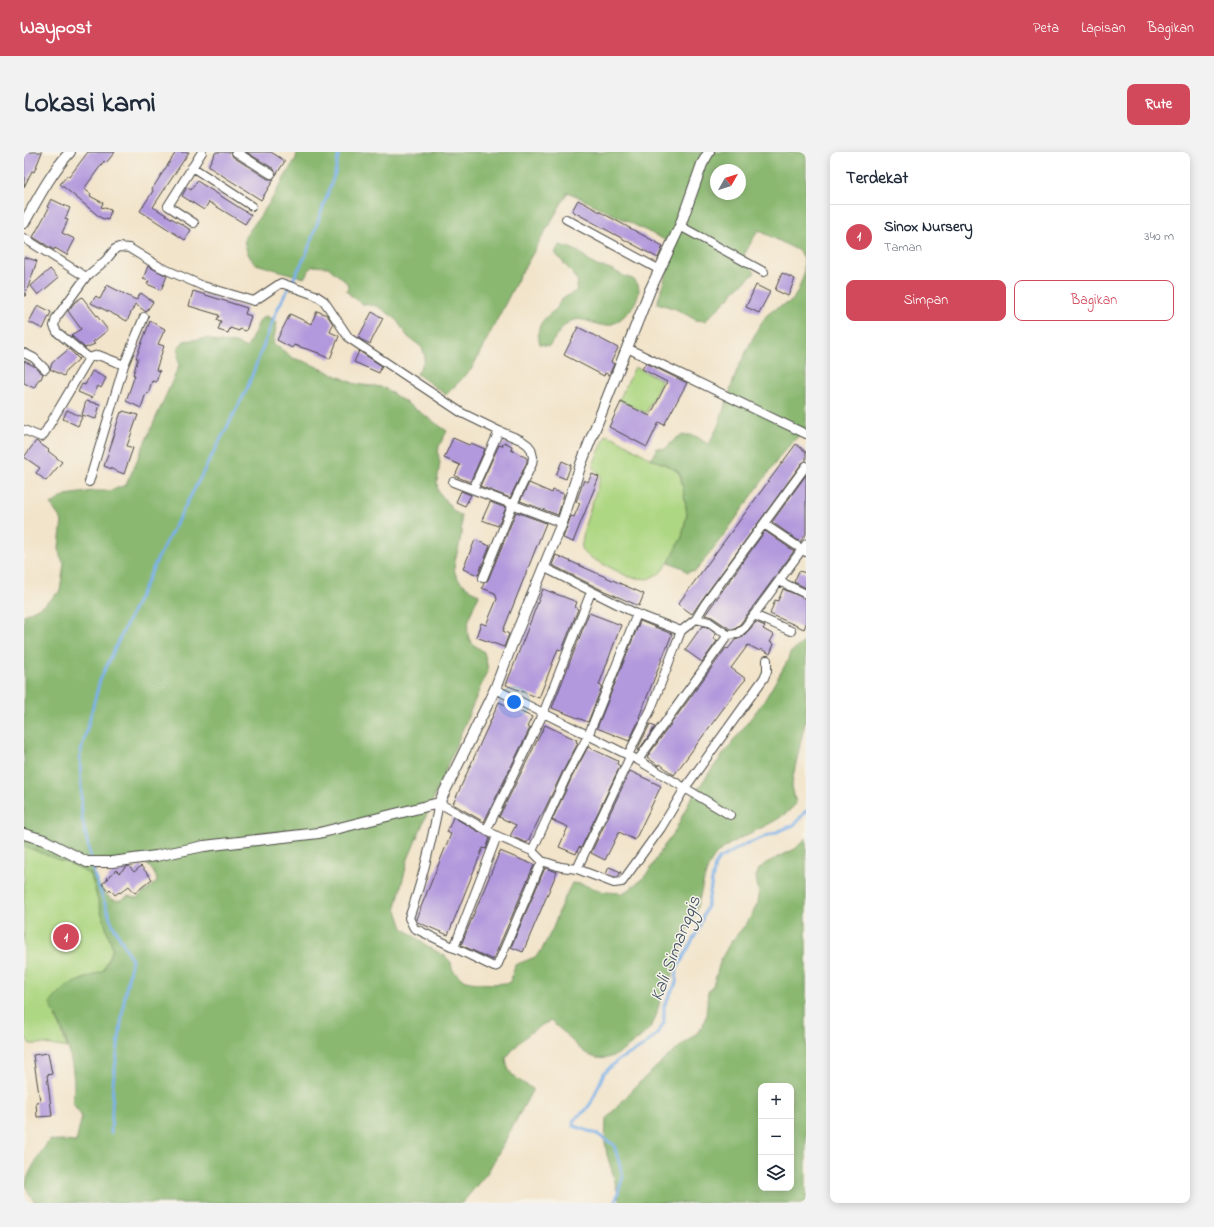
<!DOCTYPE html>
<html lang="id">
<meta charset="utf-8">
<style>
:root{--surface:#fff;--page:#f2f2f3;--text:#1f2937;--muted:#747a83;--line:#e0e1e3;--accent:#d1495b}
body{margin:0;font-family:"Indie Flower",sans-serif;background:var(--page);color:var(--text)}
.controls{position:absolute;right:12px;bottom:12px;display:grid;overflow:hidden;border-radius:8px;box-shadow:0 2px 10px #0003}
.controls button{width:36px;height:36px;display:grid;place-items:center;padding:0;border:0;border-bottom:1px solid var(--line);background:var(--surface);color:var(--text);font:20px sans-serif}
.compass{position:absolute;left:686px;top:12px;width:36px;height:36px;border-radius:50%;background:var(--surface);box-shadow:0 2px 10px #0003;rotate:51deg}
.you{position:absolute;left:490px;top:550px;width:14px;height:14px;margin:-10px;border:3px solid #fff;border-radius:50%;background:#1a73e8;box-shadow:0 0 0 6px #1a73e833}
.badge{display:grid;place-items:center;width:26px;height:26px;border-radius:50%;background:var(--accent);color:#fff;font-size:13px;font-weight:700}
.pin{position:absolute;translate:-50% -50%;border:2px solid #fff;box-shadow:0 1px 4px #0006}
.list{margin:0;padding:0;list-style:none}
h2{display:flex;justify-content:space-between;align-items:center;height:52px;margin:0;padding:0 16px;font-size:17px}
h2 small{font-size:13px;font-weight:400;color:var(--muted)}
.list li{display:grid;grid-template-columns:26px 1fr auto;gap:12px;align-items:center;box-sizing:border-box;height:64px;padding:0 16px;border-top:1px solid var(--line)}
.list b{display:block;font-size:15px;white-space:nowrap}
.list p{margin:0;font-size:13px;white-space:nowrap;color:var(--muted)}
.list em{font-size:13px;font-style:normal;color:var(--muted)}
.actions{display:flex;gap:8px;padding:12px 16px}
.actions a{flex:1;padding:9px 0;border:1px solid var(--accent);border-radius:8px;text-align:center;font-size:14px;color:var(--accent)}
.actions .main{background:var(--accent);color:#fff}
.icon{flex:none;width:22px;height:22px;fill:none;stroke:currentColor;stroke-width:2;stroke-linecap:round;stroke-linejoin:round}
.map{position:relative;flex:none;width:782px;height:1051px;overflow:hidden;border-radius:8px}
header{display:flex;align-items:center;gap:24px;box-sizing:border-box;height:56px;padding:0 20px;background:var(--accent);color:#fff}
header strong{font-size:19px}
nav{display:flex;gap:22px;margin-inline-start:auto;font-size:14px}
.intro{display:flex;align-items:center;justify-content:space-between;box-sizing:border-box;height:96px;padding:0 24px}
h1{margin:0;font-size:28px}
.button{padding:10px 18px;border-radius:8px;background:var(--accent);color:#fff;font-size:14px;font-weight:700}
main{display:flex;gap:24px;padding:0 24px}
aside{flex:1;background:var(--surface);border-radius:8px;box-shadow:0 2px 10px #0003}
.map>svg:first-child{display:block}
</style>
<header>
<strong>Waypost</strong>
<nav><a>Peta</a><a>Lapisan</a><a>Bagikan</a></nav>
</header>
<div class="intro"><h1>Lokasi kami</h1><a class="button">Rute</a></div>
<main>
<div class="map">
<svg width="782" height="1051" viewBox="0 0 782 1051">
<rect width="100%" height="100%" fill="#f7f3e8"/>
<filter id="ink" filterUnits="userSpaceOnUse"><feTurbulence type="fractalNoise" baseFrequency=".025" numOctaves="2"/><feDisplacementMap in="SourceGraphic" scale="8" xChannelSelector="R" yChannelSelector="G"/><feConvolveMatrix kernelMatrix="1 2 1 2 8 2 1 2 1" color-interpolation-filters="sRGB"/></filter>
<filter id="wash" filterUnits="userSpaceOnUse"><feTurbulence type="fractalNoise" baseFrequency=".012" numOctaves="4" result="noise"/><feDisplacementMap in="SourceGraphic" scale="16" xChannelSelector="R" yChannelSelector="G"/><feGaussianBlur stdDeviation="0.9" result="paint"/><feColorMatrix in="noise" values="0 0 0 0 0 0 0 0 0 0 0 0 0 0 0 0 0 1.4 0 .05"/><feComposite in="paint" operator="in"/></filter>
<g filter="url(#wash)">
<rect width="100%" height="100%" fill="#f2e4ca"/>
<!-- green -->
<path fill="#aed783" stroke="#6c8157" d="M611,215L638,228L622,261L595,248Z
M582,283L591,286L627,307L640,312L653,319L656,323L659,336L663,362L658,385L645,410L636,421L624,427L605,425L571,408L563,403L557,397L561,373L577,324L570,317L569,313Z
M0,694L51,714L67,723C74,748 80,772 89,796L79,819L42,834L31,865L36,873L43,896L21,892H6L0,883Z"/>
<!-- forest -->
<path fill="#8ab871" stroke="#5a724e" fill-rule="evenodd" d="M273,0H782V279L780,278L759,300L703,379L671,420L667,419L663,421L659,416L645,410L658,385L663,362L659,336L656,323L653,319L640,312L627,307L633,296L641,297C651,287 656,280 671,284C676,286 680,291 685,292L694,274L713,218L735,174L743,163L751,157L768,149L774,139L780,121V107L778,103L775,99L734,78L720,103L731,121L710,139L708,143L681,169L672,168L652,157L633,151L650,98L641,88L544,40L494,127L447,218L422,243L393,222L400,209L401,204L398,196L395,193L384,185L371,166L353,154L339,152L326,143L323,139L324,135L323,131L304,115L288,114L280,126L232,112C225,107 219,93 221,85L246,50L272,6ZM692,18H716V42H692Z
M535,93C545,95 553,98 560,104C565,108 569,113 575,115C578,115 581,115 584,116C591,118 596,123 603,125C605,126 607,126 609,127C627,139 600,170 585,173C573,176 563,165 550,168C538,171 532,186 525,194L516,192C511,174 518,168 531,158C534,156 534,153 536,150C539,145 548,142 552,139L554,130L550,123L531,101Z
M243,164L253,171L249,191L269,206L282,210L329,231C340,235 352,232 362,237L423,279L415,294L414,302L416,310L413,331L414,339L430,359L437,364C437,372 438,381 436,389C435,400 426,414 433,425C438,433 448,438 455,443C449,456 438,477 447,490C450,494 457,497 460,500L464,517L384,707L372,755L379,776L405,795L421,804L427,810L428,817C432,821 436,826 440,828C450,832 476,833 486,830L491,813L511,805L517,799L529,776L538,751L548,731L557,732L581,740L598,741L606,737L619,726L625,719L640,694L650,681L666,648L685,621L740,549L763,510L766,501L782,488V566L769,625L768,634L772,652C752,675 718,680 695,700C679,713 678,746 670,764C667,770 664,775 662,781C656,797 652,814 646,830C635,841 636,855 630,869C625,880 613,888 604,895C565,925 555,889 526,869C507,877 495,890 482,906C483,924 495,928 509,937L464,1020L438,1051H12C8,1046 3,1039 2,1032C2,1022 20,997 25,988L52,990L58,965L48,950C54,930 45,894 37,874C33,866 29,859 26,851L42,834L79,819L89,796C80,772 74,748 67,723L51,714L0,694V463L20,453L36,439L40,412L36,404L35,395L38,369L27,353L35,347L42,343L69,339H85L102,333L155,214L154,196L160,189L185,186L193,190L211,191L223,196L236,168L239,165ZM119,709C125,714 133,722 133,730L113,746L104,744C85,759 76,732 67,720L81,714Z
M782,686V1051H596L590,1025L583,1003L581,990L582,967L615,931L641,907L674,880L679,873L682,864L684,840L689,834L697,807L706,791L723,771L734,751L735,743L732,725L735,717L742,711L771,697ZM737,934H767V1036H737Z"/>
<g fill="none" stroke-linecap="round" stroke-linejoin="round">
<!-- stream -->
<path stroke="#7bb1e9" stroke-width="3" d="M87,981L89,931L101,842L108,808L88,771L71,725L58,666L56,603L76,528L134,406L222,239L253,158L282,103L311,21L315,0
M591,1051L599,1024L590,993L573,982L550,974L549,969L554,964L561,959L567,951L580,921L593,909L620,894L633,882L640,871V854L652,831L653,817L674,778L684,751L691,713L695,707L720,693L770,673L782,659"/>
</g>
<g id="blocks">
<!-- building -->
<path fill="#b299dd" d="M0,0H18L10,20L8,19L0,35Z
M64,0H91L82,11L80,9L60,37L67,42L66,44L79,51L77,55L87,58L84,68L77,66L36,32L44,23L45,25Z
M152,0H165L129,55L167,78L161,88L116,59L129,39L128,37Z
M192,0H207L209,5L244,27H250L237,48L185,15V12Z
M222,0H247L261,9L252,23L250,17Z
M173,29L227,63L221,72L185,50L180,58L158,44L163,35L167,38Z
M27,47L46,56L41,67L44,68L38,81L51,87L43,103L31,96L30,98L9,85L25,56L23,55Z
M554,48L639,94L634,106L548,59Z
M0,105L13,109L1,144H0Z
M124,114L143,124L137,138L123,132L125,129L119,127Z
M26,117L34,126L14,143L7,134Z
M758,121L771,127L764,144L751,138Z
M83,133L112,148L117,141L129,150L122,160L111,152L103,169L67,151L72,144L76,147Z
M732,133L746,140L735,161L722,155Z
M169,139L223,156L221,162L227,164L222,179L216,177L215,179L206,176L204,181L194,178L197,169L193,168L195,163L165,154Z
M58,145L84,178L69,190L71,192L61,196L47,183L57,177L44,159L51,150Z
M14,153L27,160L19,177L5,170Z
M293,159L303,163L309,172L306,180L315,184L306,207L295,202V201L270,193L268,196L253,188L266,162L287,172Z
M348,160L359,166L346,192L334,186Z
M126,169L141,177L134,192L140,194L132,218L136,219L132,230L128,229L124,242L122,241L117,256L102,249L111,223H109L114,206H112Z
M554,175L594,196L587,210L590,212L585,223L581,221L580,224L540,203Z
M45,197L55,207L42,219L40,224L26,217L28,211Z
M335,199L358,214L355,221L330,210Z
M0,209L10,214L19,222L17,227H15L10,236L0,231Z
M622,211L663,231L640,273L635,270L623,295L585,275L597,250L626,264L643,230L618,217Z
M68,219L82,226L77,236L74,234L68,246L54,240L58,232L61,233Z
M62,249L76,252L72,267L58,263Z
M43,258L58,265L54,274L39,267Z
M99,259L114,263L103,294L109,296L100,322L80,314L91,281H90L97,260L98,261Z
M429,286L445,293L447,291L461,297L446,330L431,324L436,313L420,306Z
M12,289L25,298L24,299L38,310L22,329L12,321L16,316L0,305Z
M480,290L488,294L487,298L503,306V310L486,346L456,334L475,293L478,294Z
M772,292L782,300V309L778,311L677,449L668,462L654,452Z
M538,309L547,313L542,327L532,323Z
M568,322L575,325L549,390L539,386L547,364L550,365L556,351L552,350L560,328L564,330Z
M782,323V382L776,390L748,370Z
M505,331L528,341L529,338L540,342L534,363L496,349Z
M437,339L447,343L441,354L432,350Z
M466,350L482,356L474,374L458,368Z
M492,360L522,371L479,479L485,482L480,495L452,485L457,471L462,473L473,447L471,441L458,436L460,431L464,428Z
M741,379L770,399L717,471L711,477H706L688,465L681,463Z
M451,388L466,394L454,423L439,417Z
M532,403L620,442L615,454L576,437L528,413Z
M775,419L782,421V436L770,430Z
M519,437L553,450L551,455L554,457L538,498L534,497L515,546L482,533Z
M759,437L782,447V472L780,477L746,462L751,448L754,449Z
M565,461L597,473L575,533L578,534L564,570L528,556Z
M616,469L648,482L615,565L616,566L605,589L573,576Z
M732,470L741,474L739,477L750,483L746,490L750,492L746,502L737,497L736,499L724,493L707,516L722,527L716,534L650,623L636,612L635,614L623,605L702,496L704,497L711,488L717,486L725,478Z
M678,474L683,475L692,482L689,486L693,489L678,510L661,498Z
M475,550L508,565L503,575L506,576L460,670L429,652Z
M626,572L631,575L614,599L613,598Z
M521,573L553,588L552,590L554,591L538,621L518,663H517L503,691L486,684L492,673L475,665Z
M564,595L594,609L593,612L596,614L557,696L555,695L552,702L535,695L544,675L528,668L548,625Z
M606,619L637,634L611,688L595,680L581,708L567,701Z
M429,665L466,686L462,697L459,696L424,783L393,770L392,767L427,682L423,680Z
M476,699L510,713L469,808L437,793Z
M105,714L110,720L117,714L128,727L111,741L105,734L96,741L95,740L91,743L86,737L84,739L78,732L84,727L83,726L92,718L95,721L102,715Z
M585,715L597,720L594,725H591L582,722Z
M521,716L533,720L499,800L487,795Z
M24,901L28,922L23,923L28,964L13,965L12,950L16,949L9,903Z"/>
</g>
</g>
<g filter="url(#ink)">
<use href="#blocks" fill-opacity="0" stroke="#494743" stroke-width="1"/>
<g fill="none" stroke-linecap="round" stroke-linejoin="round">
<!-- minor casing -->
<g stroke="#494743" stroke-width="10">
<path id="minor" d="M212,0L247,22
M168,15L228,54
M542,67L636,118
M170,71L144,54L178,0
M656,74L740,120
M0,86L62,125L82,108L91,97L95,95L105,96L136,115L179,134L230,149L257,131L291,143L300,149L325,186L438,261L475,279L497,288L504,293L507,297L509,305L508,312L489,352L459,426
M62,125L32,166L30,174L33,180L65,206
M603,196L782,282
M0,201L10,206L21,217
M100,213L120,165
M0,278L17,285L20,282L65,206L74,203L100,213L65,330
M429,330L538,371
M449,337L475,279
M740,372L782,400
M519,415L613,462L657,479L672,467L685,470L704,483L713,482L721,475L782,392
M755,429L782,442
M730,463L767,479
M672,467L681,452L782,314
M471,537L614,608L706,663
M604,603L627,557L657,479
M614,608L704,483
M463,677L519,562L567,440
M508,699L543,623L564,584L613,462
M518,709L473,814L470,815L390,776L385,766C399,727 407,692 415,651L473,684L508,699L518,709L537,715L553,717L590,731L598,730L637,676L661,636L740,526L743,519V508
M553,717L606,605
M430,796L473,684"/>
</g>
<!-- tertiary casing -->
<g stroke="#494743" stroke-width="12">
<path id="tertiary" d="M0,71C14,46 27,21 46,0
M0,682L20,688L63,710H88L132,704L180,694L295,681L415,651L471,537L488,492L538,371L557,312L626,138L656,74L678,12L685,0"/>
</g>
<!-- minor -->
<use href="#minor" stroke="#fff" stroke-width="8"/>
<!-- tertiary -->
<use href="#tertiary" stroke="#fff" stroke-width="10"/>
</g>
</g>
<g text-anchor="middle" stroke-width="3" stroke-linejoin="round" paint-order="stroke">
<!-- water labels -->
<g font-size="19" font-style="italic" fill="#435364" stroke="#f7f3e8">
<text transform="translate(650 796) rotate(-69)" y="7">Kali Simanggis</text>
</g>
</g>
</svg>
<div class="controls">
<button>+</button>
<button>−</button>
<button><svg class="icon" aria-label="layers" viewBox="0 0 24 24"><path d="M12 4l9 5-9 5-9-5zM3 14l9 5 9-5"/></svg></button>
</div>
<svg class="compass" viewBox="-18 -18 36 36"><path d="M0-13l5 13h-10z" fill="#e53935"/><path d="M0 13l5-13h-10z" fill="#747a83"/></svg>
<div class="you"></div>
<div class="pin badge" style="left:42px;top:785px">1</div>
</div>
<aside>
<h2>Terdekat<small></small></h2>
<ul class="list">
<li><span class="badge">1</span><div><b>Sinox Nursery</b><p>Taman</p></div><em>340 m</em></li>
</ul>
<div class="actions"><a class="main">Simpan</a><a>Bagikan</a></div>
</aside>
</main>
